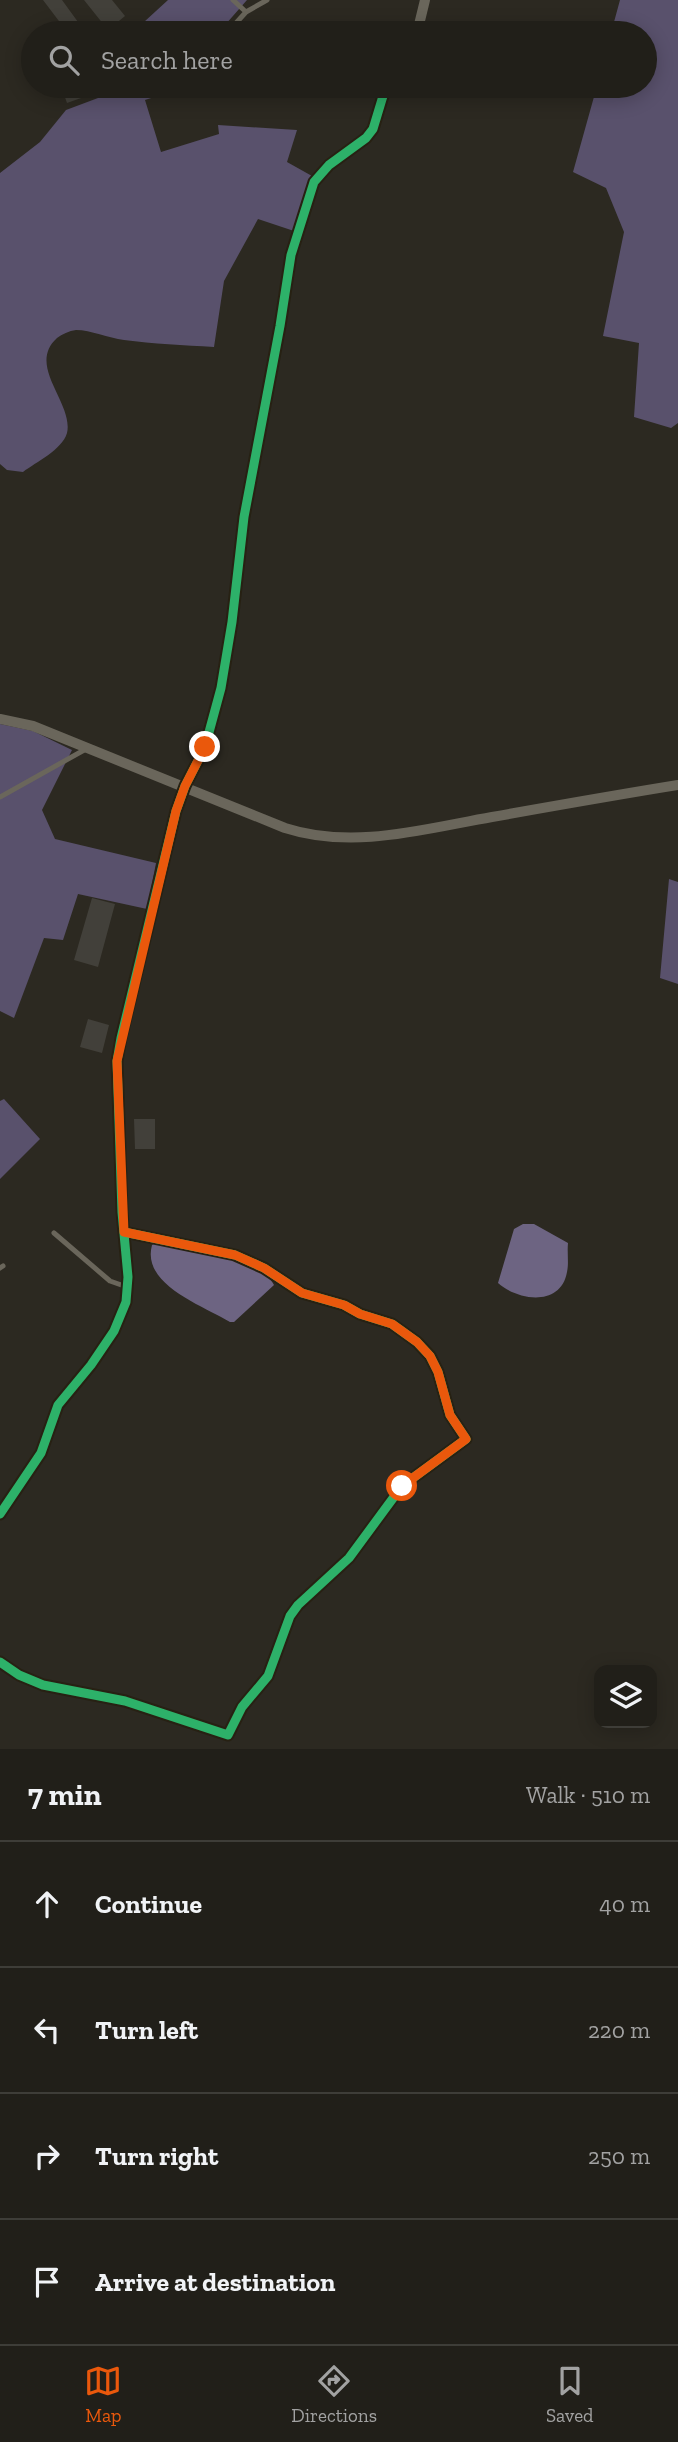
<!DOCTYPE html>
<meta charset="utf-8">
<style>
:root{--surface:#211f19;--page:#292722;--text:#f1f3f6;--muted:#a2a2a2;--line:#3e3d38;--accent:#ea580c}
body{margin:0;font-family:"Zilla Slab",serif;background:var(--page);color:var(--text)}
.controls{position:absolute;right:21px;bottom:21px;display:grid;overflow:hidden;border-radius:14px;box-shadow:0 4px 18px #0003}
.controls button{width:63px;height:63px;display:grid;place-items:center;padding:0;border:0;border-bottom:2px solid var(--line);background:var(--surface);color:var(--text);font:35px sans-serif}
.stop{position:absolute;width:21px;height:21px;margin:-16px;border:5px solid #ea580c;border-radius:50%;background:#fff}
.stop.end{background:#ea580c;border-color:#fff;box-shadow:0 2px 7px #0008}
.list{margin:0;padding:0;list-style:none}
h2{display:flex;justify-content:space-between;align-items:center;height:91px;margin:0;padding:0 28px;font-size:30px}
h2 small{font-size:23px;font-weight:400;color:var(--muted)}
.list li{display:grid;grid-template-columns:46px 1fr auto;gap:21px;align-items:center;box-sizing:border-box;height:126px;padding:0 28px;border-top:2px solid var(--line)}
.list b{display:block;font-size:26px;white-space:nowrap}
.list em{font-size:23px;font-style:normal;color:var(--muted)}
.icon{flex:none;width:38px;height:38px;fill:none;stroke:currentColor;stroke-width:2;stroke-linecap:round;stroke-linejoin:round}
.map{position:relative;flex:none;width:678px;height:1749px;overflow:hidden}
.search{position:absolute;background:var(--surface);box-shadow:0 4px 18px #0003;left:21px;right:21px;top:21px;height:77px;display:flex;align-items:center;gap:18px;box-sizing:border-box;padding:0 24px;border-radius:38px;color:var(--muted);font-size:26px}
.sheet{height:595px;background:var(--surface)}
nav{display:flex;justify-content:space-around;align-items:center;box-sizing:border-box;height:98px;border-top:2px solid var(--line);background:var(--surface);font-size:19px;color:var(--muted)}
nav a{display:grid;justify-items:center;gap:4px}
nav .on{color:var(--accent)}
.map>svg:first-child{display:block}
</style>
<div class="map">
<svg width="678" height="1749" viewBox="0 0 678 1749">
<rect width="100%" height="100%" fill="#2c2921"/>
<!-- forest -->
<path fill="#59516c" d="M168,0H247L218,33H132Z
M620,0H678V423L671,428L634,417L639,343L603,336L624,232L606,188L573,172L597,86H645V33H611Z
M130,86H178L179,89L145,100L161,152L219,134L218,125L297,130L287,162L312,176L294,231L258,219L224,281L214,347C184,345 153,344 124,340C108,338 91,330 76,330C69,331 62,334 57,338C26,366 74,403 67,433C62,450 36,462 23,472L7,470L0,464V173L40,142L66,110Z
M0,724L33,731L72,750L42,810L55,839L156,863L147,909L78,894L63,940L44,938L14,1018L0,1011Z
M669,879L678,882V984L660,978Z
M4,1099L40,1139L0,1179V1101Z"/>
<!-- water -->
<path fill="#6d6482" d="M523,1224H534L568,1243C567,1253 569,1263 567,1272C561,1307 518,1301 498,1283L514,1229Z
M155,1243C186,1251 259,1256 274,1285L234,1322H230C204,1306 141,1285 152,1245Z"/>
<!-- building -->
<path fill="#42403a" d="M43,0H62L86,33H68Z
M84,0H112L125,16L108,30Z
M61,86H112V87L67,103Z
M92,898L115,904L98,967L74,960Z
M88,1019L109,1025L102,1053L80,1047Z
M134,1119H155V1149H135Z"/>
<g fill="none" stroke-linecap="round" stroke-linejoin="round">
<!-- lane -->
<path stroke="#6a665b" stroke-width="5" d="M233,0L246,12
M227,33L246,12L267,0
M272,86L273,87L329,86
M0,797L86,749
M54,1233L110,1281L127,1287
M0,1268L3,1266"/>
<!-- street -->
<path stroke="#6a665b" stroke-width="10" d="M417,33L425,0
M0,719L33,726L285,828C353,850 424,829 492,817C554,806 616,795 678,785
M0,1514L41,1453L58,1405L91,1365L114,1331L126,1302L128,1277L122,1212L117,1061L121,1038L176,811L185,786L205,747L221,688L232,622L244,517L280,326L291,255L314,182L329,165L366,138L373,129L386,86
M0,1662L19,1675L43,1685L125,1701L228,1735L242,1707L268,1676L290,1616L298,1605L349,1558L402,1486L466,1439L450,1415L438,1372L430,1356L417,1342L392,1324L360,1314L344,1305L302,1293L264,1268L235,1255L124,1232"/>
<!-- cycleway casing -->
<g stroke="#272113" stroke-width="13">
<path id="cycleway" d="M0,1514L41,1453L58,1405L91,1365L114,1331L126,1302L128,1277L122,1212L117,1061L121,1038L176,811L185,786L205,747L221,688L232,622L244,517L280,326L291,255L314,182L329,165L366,138L373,129L386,86
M0,1662L19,1675L43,1685L125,1701L228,1735L242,1707L268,1676L290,1616L298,1605L349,1558L402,1486L466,1439L450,1415L438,1372L430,1356L417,1342L392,1324L360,1314L344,1305L302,1293L264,1268L235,1255L124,1232"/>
</g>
<!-- cycleway -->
<use href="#cycleway" stroke="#2db169" stroke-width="9"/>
</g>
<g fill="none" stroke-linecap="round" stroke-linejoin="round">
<!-- route -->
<path stroke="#ea580c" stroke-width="9" d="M205,747L185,786L176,811L117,1061L124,1232L235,1255L264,1268L302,1293L344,1305L360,1314L392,1324L417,1342L430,1356L438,1372L450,1415L466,1439L402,1486"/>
</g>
</svg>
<div class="controls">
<button><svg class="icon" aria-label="layers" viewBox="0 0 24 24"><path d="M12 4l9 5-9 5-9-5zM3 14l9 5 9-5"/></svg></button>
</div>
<div class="stop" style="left:402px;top:1486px"></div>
<div class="stop end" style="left:205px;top:747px"></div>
<div class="search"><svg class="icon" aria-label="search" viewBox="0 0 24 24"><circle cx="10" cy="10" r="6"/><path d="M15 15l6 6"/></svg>Search here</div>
</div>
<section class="sheet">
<h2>7 min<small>Walk · 510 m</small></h2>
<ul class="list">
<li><svg class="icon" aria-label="ahead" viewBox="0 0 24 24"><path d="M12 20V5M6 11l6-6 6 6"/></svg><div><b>Continue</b></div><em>40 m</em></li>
<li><svg class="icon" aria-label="left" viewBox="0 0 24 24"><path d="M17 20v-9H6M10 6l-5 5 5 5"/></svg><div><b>Turn left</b></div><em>220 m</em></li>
<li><svg class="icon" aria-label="right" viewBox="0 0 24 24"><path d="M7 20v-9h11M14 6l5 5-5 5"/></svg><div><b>Turn right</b></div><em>250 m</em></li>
<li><svg class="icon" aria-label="arrive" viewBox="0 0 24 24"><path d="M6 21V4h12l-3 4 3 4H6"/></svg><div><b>Arrive at destination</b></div></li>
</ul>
</section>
<nav>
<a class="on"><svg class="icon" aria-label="map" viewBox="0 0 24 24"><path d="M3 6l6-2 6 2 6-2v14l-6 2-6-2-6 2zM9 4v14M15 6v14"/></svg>Map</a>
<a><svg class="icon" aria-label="directions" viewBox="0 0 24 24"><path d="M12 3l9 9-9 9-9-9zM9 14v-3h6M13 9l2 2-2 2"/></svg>Directions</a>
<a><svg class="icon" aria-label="saved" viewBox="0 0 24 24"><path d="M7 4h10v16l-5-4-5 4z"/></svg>Saved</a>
</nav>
